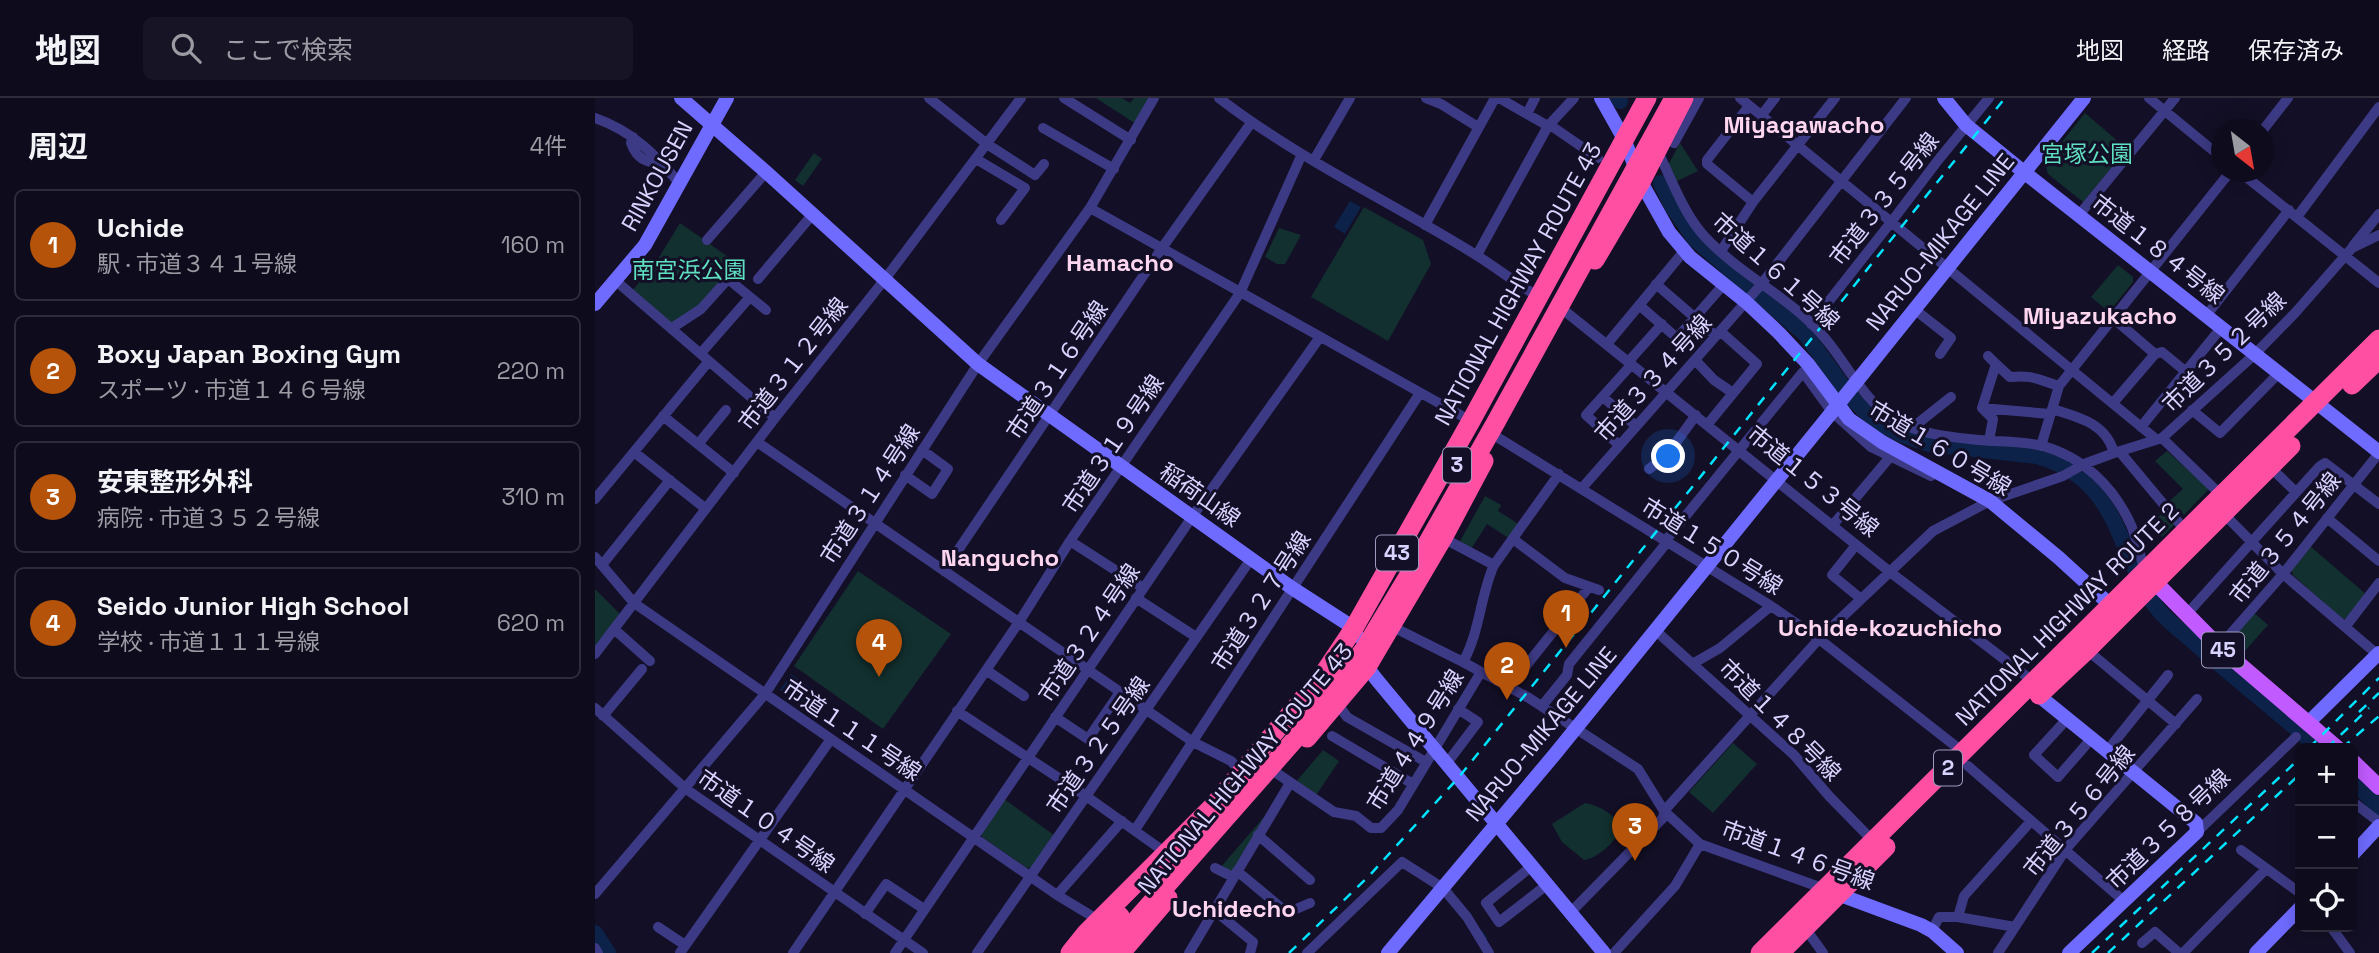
<!DOCTYPE html>
<html lang="ja">
<meta charset="utf-8">
<style>
:root{--surface:#0e0b1c;--page:#171425;--text:#f1f3f6;--muted:#9b9ba3;--line:#2e2b3b;--accent:#b45309}
body{margin:0;font-family:"Space Grotesk","Noto Sans JP",sans-serif;background:var(--page);color:var(--text)}
.controls{position:absolute;right:21px;bottom:21px;display:grid;overflow:hidden;border-radius:10px;box-shadow:0 4px 18px #0003}
.controls button{width:63px;height:63px;display:grid;place-items:center;padding:0;border:0;border-bottom:2px solid var(--line);background:var(--surface);color:var(--text);font:35px sans-serif}
.compass{position:absolute;left:1616px;top:21px;width:63px;height:63px;border-radius:50%;background:var(--surface);box-shadow:0 4px 18px #0003;rotate:149deg}
.you{position:absolute;left:1074px;top:359px;width:24px;height:24px;margin:-18px;border:5px solid #fff;border-radius:50%;background:#1a73e8;box-shadow:0 0 0 10px #1a73e833}
.badge{display:grid;place-items:center;width:46px;height:46px;border-radius:50%;background:var(--accent);color:#fff;font-size:23px;font-weight:700}
.pin{position:absolute;translate:-50% -58px;filter:drop-shadow(0 2px 4px #0008)}
.pin::after{content:'';position:absolute;top:37px;width:24px;height:21px;background:inherit;clip-path:polygon(0 0,100% 0,50% 100%)}
.list{margin:0;padding:0;list-style:none}
h2{display:flex;justify-content:space-between;align-items:center;height:91px;margin:0;padding:0 28px;font-size:30px}
h2 small{font-size:23px;font-weight:400;color:var(--muted)}
.list li{display:grid;grid-template-columns:46px 1fr auto;gap:21px;align-items:center;box-sizing:border-box;height:112px;margin:0 14px 14px;padding:0 14px;border:2px solid var(--line);border-radius:10px}
.list b{display:block;font-size:26px;white-space:nowrap}
.list p{margin:0;font-size:23px;white-space:nowrap;color:var(--muted)}
.list em{font-size:23px;font-style:normal;color:var(--muted)}
.icon{flex:none;width:38px;height:38px;fill:none;stroke:currentColor;stroke-width:2;stroke-linecap:round;stroke-linejoin:round}
.map{position:relative;flex:none;width:1784px;height:855px;overflow:hidden}
header{display:flex;align-items:center;gap:42px;box-sizing:border-box;height:98px;padding:0 35px;background:var(--surface);border-bottom:2px solid var(--line)}
header strong{font-size:33px}
nav{display:flex;gap:38px;margin-inline-start:auto;font-size:24px}
.search{width:490px;height:63px;background:var(--page);display:flex;align-items:center;gap:18px;box-sizing:border-box;padding:0 24px;border-radius:10px;color:var(--muted);font-size:26px}
main{display:flex}
aside{flex:1;background:var(--surface)}
.map>svg:first-child{display:block}
</style>
<header>
<strong>地図</strong>
<div class="search"><svg class="icon" aria-label="search" viewBox="0 0 24 24"><circle cx="10" cy="10" r="6"/><path d="M15 15l6 6"/></svg>ここで検索</div>
<nav><a>地図</a><a>経路</a><a>保存済み</a></nav>
</header>
<main>
<aside>
<h2>周辺<small>4件</small></h2>
<ul class="list">
<li><span class="badge">1</span><div><b>Uchide</b><p>駅 · 市道３４１号線</p></div><em>160 m</em></li>
<li><span class="badge">2</span><div><b>Boxy Japan Boxing Gym</b><p>スポーツ · 市道１４６号線</p></div><em>220 m</em></li>
<li><span class="badge">3</span><div><b>安東整形外科</b><p>病院 · 市道３５２号線</p></div><em>310 m</em></li>
<li><span class="badge">4</span><div><b>Seido Junior High School</b><p>学校 · 市道１１１号線</p></div><em>620 m</em></li>
</ul>
</aside>
<div class="map">
<svg width="1784" height="855" viewBox="0 0 1784 855">
<rect width="100%" height="100%" fill="#130f26"/>
<!-- green -->
<path fill="#12302f" d="M501,0H527L535,5L539,0H554L541,26Z
M1490,15L1532,51L1488,104L1453,76L1450,65Z
M1085,45L1103,73L1080,84L1073,67Z
M219,55L227,61L208,88L200,82Z
M769,109L828,142L836,166L793,243L716,199Z
M85,125L142,165L105,210L77,228L36,194L60,166Z
M684,130L706,137L690,166H682L670,159Z
M1523,167L1538,179V184L1514,214L1496,199Z
M1572,353L1614,391L1589,417L1585,413L1581,416L1571,406L1588,391L1560,363Z
M890,398L906,407L903,413L925,427L915,441L892,426L876,451L864,445Z
M1570,413L1581,425L1567,439L1555,426Z
M1715,448L1772,497L1753,520L1747,521L1698,477L1696,471Z
M263,473L356,536L288,631L199,568Z
M0,491L25,516L0,549Z
M1658,514L1673,527L1648,555L1633,542Z
M1138,645L1162,666L1118,715L1094,694Z
M728,652L744,663L720,699L700,685Z
M409,701L459,737L437,769L432,770L387,739L386,733Z
M990,705C1004,707 1020,717 1027,729C1021,743 1004,760 989,762L967,744L957,726Z
M668,720H670L638,775L625,770Z"/>
<!-- water -->
<path fill="#0c2248" d="M755,103L766,109L750,136L739,129Z
M196,576L223,595L212,610L185,592Z"/>
<g fill="none" stroke-linecap="round" stroke-linejoin="round">
<!-- stream -->
<path stroke="#0c2248" stroke-width="2.5" d="M886,833L891,840"/>
<!-- river -->
<path stroke="#0c2248" stroke-width="16" d="M1023,0L1025,3
M1066,85L1077,108L1100,141L1211,237L1255,298L1281,324L1310,338L1334,346L1442,358C1522,381 1519,442 1556,502C1568,520 1586,533 1602,547C1642,582 1684,615 1724,650
M1758,682L1784,710
M0,835L13,855"/>
<!-- street -->
<path stroke="#3d3a85" stroke-width="10" d="M334,0L392,46L440,77L449,66
M469,0L536,42
M624,0C703,61 796,104 881,157C902,170 922,186 944,199
M831,0L846,6L883,29
M904,0L953,28
M1145,0L1561,341
M1554,0L1626,59
M1154,8L1112,62V66L1158,104
M932,16L940,0
M1166,18L1180,0
M0,20C37,33 60,56 85,86
M955,27L1003,60
M448,30L519,71
M1668,32L1693,0
M38,39L36,45C41,60 52,66 67,64
M1068,40L1079,45L1104,0
M1062,52C1077,81 1088,116 1111,140C1146,177 1196,200 1229,239C1253,267 1269,304 1302,323C1328,337 1355,339 1384,342C1405,344 1428,343 1448,348C1488,359 1519,389 1536,427C1542,441 1545,458 1550,473
M381,61L430,90L406,122
M719,62L755,0
M1645,74L1784,185
M495,110L876,323
M1484,117L1580,0
M1702,119L1784,9
M830,127L900,0
M112,142L171,74
M1758,148L1784,116
M1126,153L1158,104L1240,0
M882,157L953,28L979,0
M163,181L217,117
M21,183L180,320
M1061,186L1121,238
M1044,207L1082,240L1129,186
M1319,211L1356,240L1345,256
M971,214L1295,474L1439,584
M1611,218L1694,112
M1518,220L1560,256L1518,305
M1216,226L1297,123L1344,61L1394,0
M77,230L106,211L133,181L171,212
M1012,246L1090,152
M106,255L155,199
M1560,256L1567,254L1590,273
M1393,258L1401,266
M1100,262L1119,282L1138,295
M1034,263L1067,226
M1008,299L1041,328
M1387,310L1455,316
M1457,311C1483,319 1511,325 1519,355
M1597,312L1625,335L1683,276
M68,318L139,375
M1112,327L1162,266L1125,233
M1546,329L1626,230
M1317,330L1356,299
M902,339L1176,508L1224,541L1368,654
M1567,340L1626,397
M1394,343L1398,321L1387,310L1401,266L1415,279C1439,277 1441,281 1464,288
M162,344L598,644L636,663L647,675
M104,345L131,312
M1024,347L991,317L1037,266
M1446,348L1464,288L1635,74
M39,354L111,411
M1525,354L1590,432
M1675,369L1701,394
M1054,371L1072,357L1101,317
M310,377L337,396L353,371L327,352
M987,390L1164,189L1311,0
M0,401L114,263
M1628,415L1688,476L1783,557
M1732,420L1784,463
M1237,428L1295,359
M848,440L899,467
M918,441L970,480L1004,492
M1071,442L1208,274L1237,314L1276,349L1336,378
M475,443L548,490
M1261,447L1237,477L1265,500
M0,459L39,505L462,797L505,823
M7,467L75,382
M349,473L567,150L656,25
M541,500L601,539
M1591,517L1724,369L1730,365L1784,406
M796,528L868,564L934,600L1043,671L1069,713L1105,746L1230,791
M1751,528L1784,485
M19,531L55,563
M1061,533L1199,657L1234,698L1278,743
M1624,549L1688,476L1784,355
M1492,552L1581,626
M0,556L180,320L290,181L426,0
M868,564C885,534 885,498 899,467L964,376
M1099,565L1125,550L1176,508
M391,572L429,598
M914,589L994,489
M742,605L752,619L831,664
M947,608L972,577L974,566L1073,443
M0,610L91,691L328,855
M362,613L491,698L571,755
M8,618L47,571
M460,619L493,641L525,594
M1472,621L1439,657L1463,679L1497,640
M737,638L818,686
M1512,653L1573,577
M852,665L883,624L863,611
M1373,668L1530,804
M680,674L739,714L761,718L776,730H786L803,712L886,574
M1758,704L1784,724
M540,732L825,295
M1602,734L1701,639
M663,737L715,782
M1646,752L1705,795
M937,768L891,805L904,824L953,786
M620,770L638,779
M642,773L689,812L694,814L715,805
M0,796L170,596L383,266L495,110L559,0
M462,797L527,723
M619,812L658,844L655,855
M976,814L1068,720L1069,713L1224,541L1338,433L1395,403L1468,378L1489,366L1519,355L1567,340L1659,257L1700,215L1757,150L1784,137
M270,816L291,786L329,811
M1363,819L1369,798L1436,723
M63,829L90,847
M1736,829L1755,855
M1210,830L1228,855
M1337,833L1344,819H1363L1420,829
M1547,845L1560,834L1584,855
M0,850L3,855
M85,855L236,641
M198,855L424,524L475,443L645,195L707,56
M300,855L597,419L725,239
M382,855L656,461
M594,855L695,685
M712,855L807,764L848,790L872,819L894,855
M1019,855L1080,788L1105,746
M1403,855L1471,751L1602,601
M1588,855L1671,771"/>
<!-- secondary -->
<path stroke="#6f6bff" stroke-width="14" d="M86,0L171,74L383,266L697,490L759,530L762,538
M1006,0L1029,41L1046,84L1074,134L1095,159L1151,204L1184,235L1213,266L1254,321L1287,344L1395,403L1464,460L1523,514
M1349,0L1371,27L1430,75L1784,354
M0,206L50,147L132,0
M1262,283L1489,0
M769,560L772,569L782,582L1009,855
M1443,597L1601,725L1602,734L1474,855
M1714,624L1784,555
M1758,756L1784,728
M1237,794L1326,827L1337,833L1362,855
M793,855L960,656L1237,314
M1661,855L1705,810"/>
<!-- primary -->
<path stroke="#c25bff" stroke-width="16" d="M1553,477L1624,549L1742,650
M1758,664L1784,689"/>
<!-- highway -->
<path stroke="#ff4fa3" stroke-width="19" d="M1000,162L1046,84L1089,0
M1757,287L1784,261
M1444,597L1492,552L1696,348
M712,640L772,569L848,440L889,363
M475,855L491,835L617,709L727,578L759,530L876,323L1052,0
M494,855L525,818
M526,855L573,800
M1165,855L1784,241
M1185,855L1291,749"/>
<!-- rail -->
<path stroke="#00e5ff" stroke-width="2.5" stroke-dasharray="10 9" stroke-linecap="butt" d="M1764,614L1784,595
M1714,650L1784,580
M1732,650L1774,610
M1747,650L1784,618
M694,855L774,778L864,679L1410,0
M1497,855L1705,660
M1513,855L1705,676"/>
<!-- secondary-bridge -->
<path stroke="#6f6bff" stroke-width="14" d="M1237,314L1262,283"/>
<!-- highway-bridge -->
<path stroke="#ff4fa3" stroke-width="19" d="M512,855L709,631L770,550L820,467L901,324L1079,0"/>
</g>
<g text-anchor="middle" stroke-width="6" stroke-linejoin="round" paint-order="stroke">
<!-- shield labels -->
<g fill="#130f26" stroke="#9e99be" stroke-width="2">
<rect x="848" y="349.5" width="28" height="35" rx="5"/>
<rect x="781" y="437.5" width="42" height="35" rx="5"/>
<rect x="1607" y="534.5" width="42" height="35" rx="5"/>
<rect x="1339" y="652.5" width="28" height="35" rx="5"/>
</g>
<g font-size="21" font-weight="bold" fill="#d9d4ff">
<text x="862" y="374">3</text>
<text x="802" y="462">43</text>
<text x="1628" y="559">45</text>
<text x="1353" y="677">2</text>
</g>
<!-- park labels -->
<g font-size="23" fill="#5fe0c0" stroke="#130f26">
<text x="1492" y="64">宮塚公園</text>
<text x="94" y="180">南宮浜公園</text>
</g>
<!-- street labels -->
<g font-size="23" fill="#d9d4ff" stroke="#130f26">
<text transform="translate(62 78) rotate(-61)" y="8">RINKOUSEN</text>
<text transform="translate(1289 101) rotate(-52)" y="8">市道３３５号線</text>
<text transform="translate(1345 144) rotate(-51)" y="8">NARUO-MIKAGE LINE</text>
<text transform="translate(1563 151) rotate(38)" y="8">市道１８４号線</text>
<text transform="translate(1181 173) rotate(42)" y="8">市道１６１号線</text>
<text transform="translate(923 186) rotate(-61)" y="8">NATIONAL HIGHWAY ROUTE 43</text>
<text transform="translate(1629 254) rotate(-44)" y="8">市道３５２号線</text>
<text transform="translate(198 266) rotate(-52)" y="8">市道３１２号線</text>
<text transform="translate(462 272) rotate(-56)" y="8">市道３１６号線</text>
<text transform="translate(1058 280) rotate(-48)" y="8">市道３３４号線</text>
<text transform="translate(518 346) rotate(-56)" y="8">市道３１９号線</text>
<text transform="translate(1345 350) rotate(31)" y="8">市道１６０号線</text>
<text transform="translate(1218 383) rotate(39)" y="8">市道１５３号線</text>
<text transform="translate(275 396) rotate(-57)" y="8">市道３１４号線</text>
<text transform="translate(605 397) rotate(35)" y="8">稲荷山線</text>
<text transform="translate(1690 440) rotate(-51)" y="8">市道３５４号線</text>
<text transform="translate(1117 448) rotate(32)" y="8">市道１５０号線</text>
<text transform="translate(666 503) rotate(-57)" y="8">市道３２７号線</text>
<text transform="translate(1472 516) rotate(-45)" y="8">NATIONAL HIGHWAY ROUTE 2</text>
<text transform="translate(494 535) rotate(-56)" y="8">市道３２４号線</text>
<text transform="translate(1185 622) rotate(45)" y="8">市道１４８号線</text>
<text transform="translate(257 632) rotate(34)" y="8">市道１１１号線</text>
<text transform="translate(946 636) rotate(-50)" y="8">NARUO-MIKAGE LINE</text>
<text transform="translate(820 642) rotate(-58)" y="8">市道４４９号線</text>
<text transform="translate(503 647) rotate(-55)" y="8">市道３２５号線</text>
<text transform="translate(650 671) rotate(-50)" y="8">NATIONAL HIGHWAY ROUTE 43</text>
<text transform="translate(1484 713) rotate(-51)" y="8">市道３５６号線</text>
<text transform="translate(171 723) rotate(35)" y="8">市道１０４号線</text>
<text transform="translate(1573 731) rotate(-44)" y="8">市道３５８号線</text>
<text transform="translate(1203 757) rotate(20)" y="8">市道１４６号線</text>
</g>
<!-- neighbourhood labels -->
<g font-size="24" font-weight="bold" fill="#ffd6f0" stroke="#130f26">
<text x="1209" y="35">Miyagawacho</text>
<text x="525" y="173">Hamacho</text>
<text x="1505" y="226">Miyazukacho</text>
<text x="405" y="468">Nangucho</text>
<text x="1295" y="538">Uchide-kozuchicho</text>
<text x="639" y="819">Uchidecho</text>
</g>
</g>
</svg>
<div class="controls">
<button>+</button>
<button>−</button>
<button><svg class="icon" aria-label="locate" viewBox="0 0 24 24"><circle cx="12" cy="12" r="6"/><path d="M12 2v4M12 18v4M2 12h4M18 12h4"/></svg></button>
</div>
<svg class="compass" viewBox="-18 -18 36 36"><path d="M0-13l5 13h-10z" fill="#e53935"/><path d="M0 13l5-13h-10z" fill="#9b9ba3"/></svg>
<div class="you"></div>
<div class="pin badge" style="left:971px;top:550px">1</div>
<div class="pin badge" style="left:912px;top:602px">2</div>
<div class="pin badge" style="left:1040px;top:763px">3</div>
<div class="pin badge" style="left:284px;top:579px">4</div>
</div>
</main>
